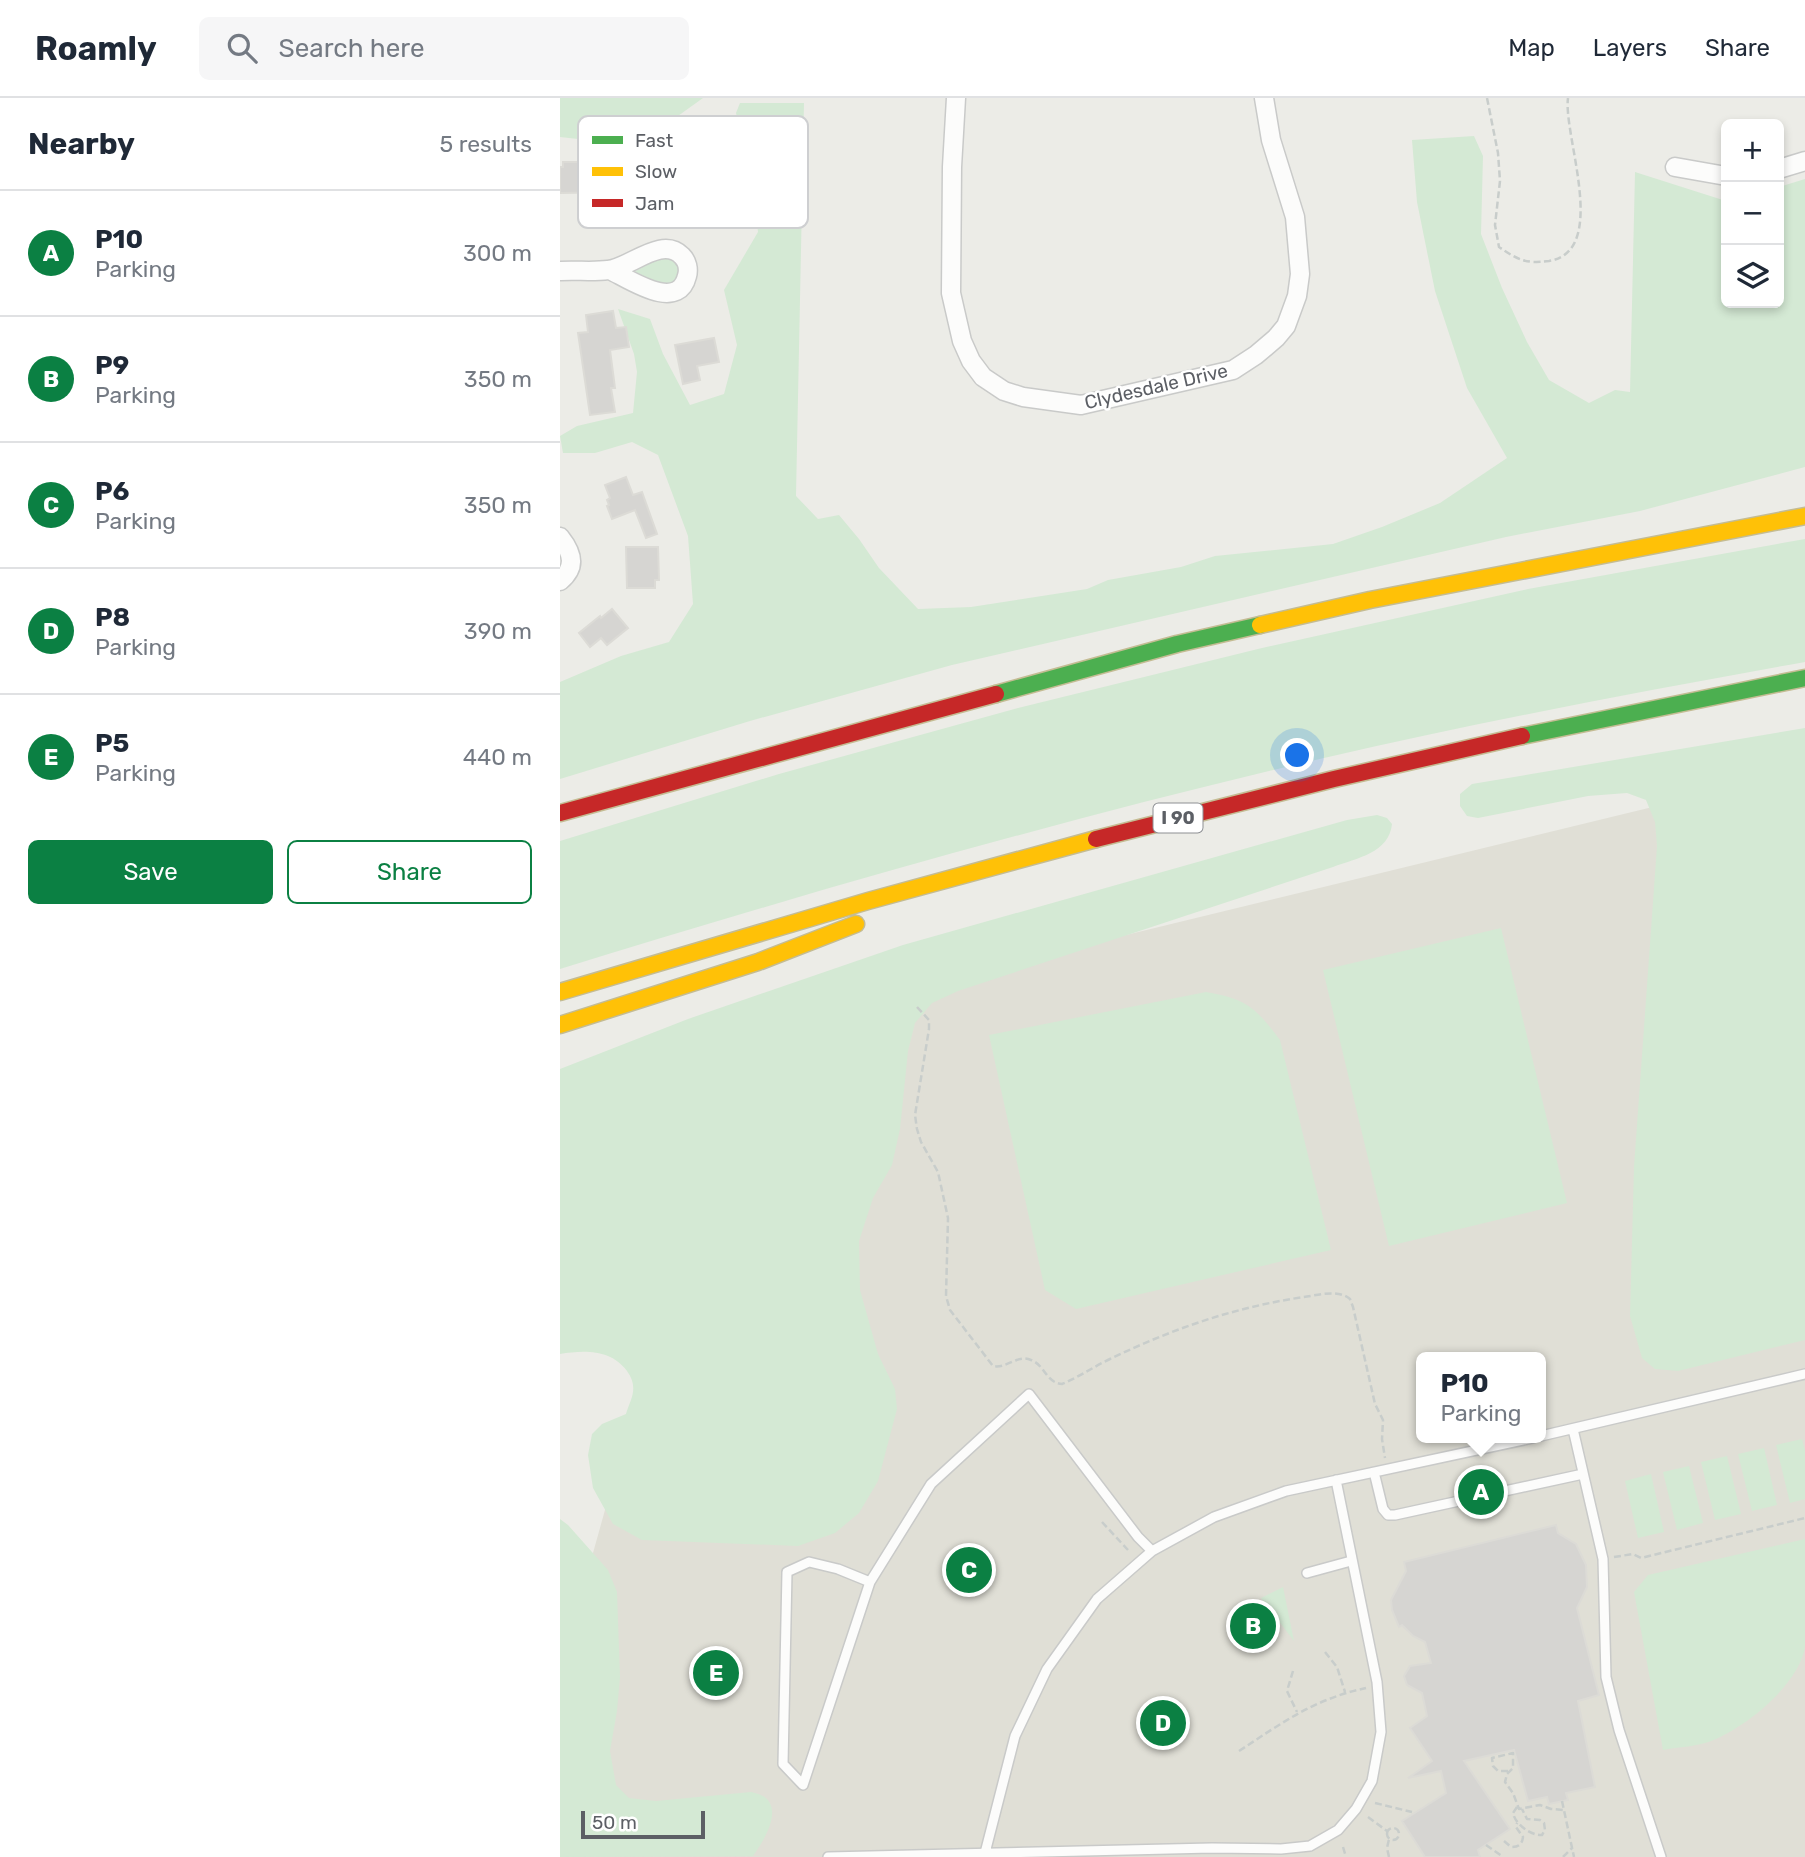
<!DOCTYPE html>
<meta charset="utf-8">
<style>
:root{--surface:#fff;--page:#f6f6f7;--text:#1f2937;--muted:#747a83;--line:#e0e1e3;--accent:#0b8043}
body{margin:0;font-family:Rubik,sans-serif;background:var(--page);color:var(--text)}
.controls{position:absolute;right:21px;top:21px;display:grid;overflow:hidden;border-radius:10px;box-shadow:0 4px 10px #0003}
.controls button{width:63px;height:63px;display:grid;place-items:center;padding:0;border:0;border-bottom:2px solid var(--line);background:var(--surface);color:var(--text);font:35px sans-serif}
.scale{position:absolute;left:21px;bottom:18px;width:124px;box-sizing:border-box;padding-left:7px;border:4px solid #5c5f65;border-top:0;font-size:19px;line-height:24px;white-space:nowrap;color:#5c5f65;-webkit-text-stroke:5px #fff;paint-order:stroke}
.you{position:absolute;left:738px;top:658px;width:24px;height:24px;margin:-18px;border:5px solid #fff;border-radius:50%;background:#1a73e8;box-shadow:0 0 0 10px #1a73e833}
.badge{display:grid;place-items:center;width:46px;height:46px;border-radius:50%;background:var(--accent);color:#fff;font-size:23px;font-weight:700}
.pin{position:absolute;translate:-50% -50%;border:4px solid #fff;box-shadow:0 2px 7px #0006}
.popup{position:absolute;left:856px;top:1254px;width:130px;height:91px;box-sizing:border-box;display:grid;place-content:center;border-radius:10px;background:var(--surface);filter:drop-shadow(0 2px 5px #0005);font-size:23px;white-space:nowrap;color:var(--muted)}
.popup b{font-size:26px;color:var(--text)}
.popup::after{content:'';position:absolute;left:50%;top:100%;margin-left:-14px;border:14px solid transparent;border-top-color:var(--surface)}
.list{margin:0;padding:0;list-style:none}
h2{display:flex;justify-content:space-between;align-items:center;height:91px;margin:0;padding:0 28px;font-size:30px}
h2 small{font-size:23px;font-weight:400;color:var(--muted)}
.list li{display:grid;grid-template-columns:46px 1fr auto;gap:21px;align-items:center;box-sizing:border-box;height:126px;padding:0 28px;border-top:2px solid var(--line)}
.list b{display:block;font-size:26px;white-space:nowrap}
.list p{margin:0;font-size:23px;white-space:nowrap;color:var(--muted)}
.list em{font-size:23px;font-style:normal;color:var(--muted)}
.actions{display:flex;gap:14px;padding:21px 28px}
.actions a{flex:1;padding:16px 0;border:2px solid var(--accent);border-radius:10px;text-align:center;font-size:24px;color:var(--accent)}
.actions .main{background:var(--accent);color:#fff}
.icon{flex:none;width:38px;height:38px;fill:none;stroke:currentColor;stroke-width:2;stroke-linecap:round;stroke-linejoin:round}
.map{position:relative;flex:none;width:1245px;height:1759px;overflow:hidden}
header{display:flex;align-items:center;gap:42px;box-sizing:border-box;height:98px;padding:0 35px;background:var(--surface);border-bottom:2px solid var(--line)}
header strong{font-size:33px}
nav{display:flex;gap:38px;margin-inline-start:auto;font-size:24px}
.search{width:490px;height:63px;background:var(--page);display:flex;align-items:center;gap:18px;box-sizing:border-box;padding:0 24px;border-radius:10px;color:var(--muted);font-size:26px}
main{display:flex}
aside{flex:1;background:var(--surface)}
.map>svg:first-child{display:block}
</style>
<header>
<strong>Roamly</strong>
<div class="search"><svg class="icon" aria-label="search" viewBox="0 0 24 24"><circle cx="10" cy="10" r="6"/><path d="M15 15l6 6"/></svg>Search here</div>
<nav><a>Map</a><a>Layers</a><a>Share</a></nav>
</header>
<main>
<aside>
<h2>Nearby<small>5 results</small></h2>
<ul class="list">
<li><span class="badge">A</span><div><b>P10</b><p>Parking</p></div><em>300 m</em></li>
<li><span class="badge">B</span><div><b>P9</b><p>Parking</p></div><em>350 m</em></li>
<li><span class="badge">C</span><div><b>P6</b><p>Parking</p></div><em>350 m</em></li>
<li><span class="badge">D</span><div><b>P8</b><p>Parking</p></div><em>390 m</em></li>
<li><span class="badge">E</span><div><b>P5</b><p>Parking</p></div><em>440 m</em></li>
</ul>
<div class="actions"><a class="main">Save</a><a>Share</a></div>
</aside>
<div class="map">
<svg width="1245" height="1759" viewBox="0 0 1245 1759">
<rect width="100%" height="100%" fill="#ecece7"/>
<!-- education -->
<path fill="#e0dfd6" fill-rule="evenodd" d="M1245,672V1759H0V1470L33,1455L120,1143L311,899ZM862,1259H981V1340H862Z"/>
<!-- green -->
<path fill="#d4e9d4" d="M0,0H143L104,28L36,43L0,39Z
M180,5H244L236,398L258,421L279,417L299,441L319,470L358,511L411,509L527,491L548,482L621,469L655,458L773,446L822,429L880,405L947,360L907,290L875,193L857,104L852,42L914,38L923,58L921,136L942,190L967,244L989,282L1029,305L1055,292L1070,294L1075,74L1166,103V205H1219V89L1245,81V369L1080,413L946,439L392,567L190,623L0,681V584L61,558L109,544L133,506L128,438L98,357L72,344L35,355H3L0,338L17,328L73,315L77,274L74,256L58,211L90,221L103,256L130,307L164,296L177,247L164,192L198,134L192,83L176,15Z
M99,159L109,160C124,170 120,180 107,189L75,176L74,174Z
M1245,441V564C1084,593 923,623 764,660C507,720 252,793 0,871V743L219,676L458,610L702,550L968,491Z
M1245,630V1242L1118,1273L1095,1271L1082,1260L1070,1218L1074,1069L1097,748L1095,724L1086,702L1067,695L1028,698L918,720L907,718L900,708V696L912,686Z
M817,717L827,720L832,726C829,755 797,760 773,769L398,893L372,905L355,925L348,953L340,1031L332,1067L313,1100L299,1143L300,1192L318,1256L335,1291L337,1311L318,1383L299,1415L275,1435L238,1448L82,1442L53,1426L33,1390L28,1357L32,1336L42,1326L66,1316C68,1309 72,1301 73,1294C74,1286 72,1280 67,1273C51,1251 24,1252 0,1256V971L128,921L343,847L787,722Z
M941,830L1007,1105L829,1148L763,872Z
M646,894C687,901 695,909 720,942L771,1152L516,1211L485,1192L429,937Z
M1242,1341L1245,1353V1401L1230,1405L1216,1347Z
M1204,1350L1217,1407L1192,1413L1178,1356Z
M1167,1358L1181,1416L1155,1422L1141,1364Z
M1129,1368L1143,1425L1117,1432L1103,1374Z
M1091,1376L1104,1434L1078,1440L1065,1383Z
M0,1421L8,1427L48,1472L57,1494L60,1579L57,1613L50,1653L56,1687L69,1700L96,1703L191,1694C229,1701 207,1738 193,1758L0,1759Z
M1245,1441C1245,1475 1245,1514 1245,1548C1240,1587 1181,1634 1145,1645C1132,1649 1117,1649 1103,1652L1074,1494L1088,1477Z
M723,1489L734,1543L701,1500Z"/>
<!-- building -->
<path fill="#d6d5d2" stroke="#dcdbd6" stroke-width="2" d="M49,57H73V69H90V98H65V94L0,95V69H3V64H49Z
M125,60L162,72L150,108L132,102L137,87L118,80Z
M53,213L56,230L66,229L69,249L50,252L55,290H51L55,314L30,317L18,235L28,234L26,217Z
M154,240L159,264L137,268L140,282L123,286L115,247Z
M66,379L73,397L82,394L97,436L86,440L75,412L52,421L47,408L49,407L47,402L50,400L45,387Z
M66,449H98L99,482H95V490H67Z
M52,511L68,530L47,547L41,540L30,549L19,535L40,518L41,520Z
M996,1427L998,1435L1016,1446L1026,1467L1027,1489L1017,1510L1039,1597L1018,1603L1035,1689L1006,1695L1008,1702L989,1706L987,1699L968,1703L954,1652L904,1663L950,1731L918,1752L920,1759H865L842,1723L886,1695L881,1673L848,1680L872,1663L850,1630L867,1618L862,1595L847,1587L844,1578L850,1568L871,1565L865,1544L853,1538L842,1527L839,1529L832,1512L831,1502L846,1473L844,1464Z"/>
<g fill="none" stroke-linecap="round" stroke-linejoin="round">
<!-- lane casing -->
<g stroke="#c9cac9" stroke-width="12">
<path id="lane" d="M1013,1331L1043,1461L1046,1579L1059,1632L1101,1759
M981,1338L1245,1276
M814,1374L823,1411L828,1417H835L1023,1376
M747,1475L791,1463
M310,1484L278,1471L249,1464L227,1474L223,1666L243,1687L310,1484L371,1386L469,1296L578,1439L592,1453
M425,1755L455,1638L487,1571L537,1501L592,1453L654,1419L726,1393L973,1340
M268,1759L652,1750L721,1751L750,1748L778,1732L796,1711L812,1683L821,1634L817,1584L776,1382"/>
</g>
<!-- street casing -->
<g stroke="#c9cac9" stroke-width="21">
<path id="street" d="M396,0L392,69L391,195L402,243L411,263L423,279L444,293L463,299L521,307L673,272L696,257L716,240L726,228L737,198L740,176L735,119L711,42L704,0
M1115,69L1166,78
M1219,71L1245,63
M0,173C16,172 33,174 48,172C70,170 102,137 122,158C127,163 129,171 127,178C118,215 69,181 50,172
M0,439C12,454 17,469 0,483"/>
</g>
<!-- fast casing -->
<g stroke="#c4bc93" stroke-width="19">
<path id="fast" d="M436,596L617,546L700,527
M962,638L1245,580"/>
</g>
<!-- slow casing -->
<g stroke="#c4bc93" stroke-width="19">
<path id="slow" d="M700,527L810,502L1245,418
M0,894L308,803L536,741
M0,927L198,864L296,826"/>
</g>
<!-- jam casing -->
<g stroke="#c4bc93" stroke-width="19">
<path id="jam" d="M0,715L436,596
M536,741L774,681L962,638"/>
</g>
<!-- path -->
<path stroke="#c8cdcb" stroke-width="2.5" stroke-dasharray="7 3.5" stroke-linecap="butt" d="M927,0L938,55L940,83L935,127L939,149C958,162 966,166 989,163C1050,153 1003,38 1008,0
M357,909L369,922V931L355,1017L357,1031L361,1044L378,1074L388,1120L386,1198L390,1212L433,1268C447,1271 457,1256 471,1262C485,1267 486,1285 502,1286C519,1279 533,1269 550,1261C612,1231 675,1209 744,1199C759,1197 778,1191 790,1201L793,1209L815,1306L823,1322L822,1341L825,1360
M542,1424L568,1452
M1054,1459L1073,1456L1081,1460L1245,1420
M765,1554L777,1569L785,1594
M733,1573L727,1593L737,1614
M679,1653C722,1625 754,1601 806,1590
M948,1673H938L933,1668L932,1660L953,1655V1670L947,1676L945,1684L953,1695L959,1711L980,1707L991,1711L1004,1712
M1002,1703L1014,1759
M815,1705L852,1714
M957,1709L953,1715C955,1726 971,1738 982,1737L985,1732L984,1725L980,1722L967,1721L962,1711
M808,1719L827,1733
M827 1736a6 6 0 1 1 12 0a6 6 0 1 1-12 0Z
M944,1743L951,1749C958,1749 962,1747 963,1739L956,1729L957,1725
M926,1747L942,1758
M783,1749L786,1759
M829,1759L827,1750L829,1741
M1003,1759L1012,1750"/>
<!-- lane -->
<use href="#lane" stroke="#fcfcfb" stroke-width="9"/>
<!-- street -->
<use href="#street" stroke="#fcfcfb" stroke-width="18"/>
<!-- fast -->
<use href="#fast" stroke="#4caf50" stroke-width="16"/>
<!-- slow -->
<use href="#slow" stroke="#ffc107" stroke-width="16"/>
<!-- jam -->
<use href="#jam" stroke="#c62828" stroke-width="16"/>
</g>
<g text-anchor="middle" stroke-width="5" stroke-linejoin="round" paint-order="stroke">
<!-- shield labels -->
<rect fill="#fff" stroke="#8d8f93" stroke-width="2" x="593.5" y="705.5" width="49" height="29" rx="5"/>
<g font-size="18" font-weight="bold" fill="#5c5f65">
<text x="618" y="726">I 90</text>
</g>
<!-- street labels -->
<g font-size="19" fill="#5c5f65" stroke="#fff">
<text transform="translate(596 288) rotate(-13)" y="7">Clydesdale Drive</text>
</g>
</g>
<!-- legend -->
<rect x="18" y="18" width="230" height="112" rx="10" fill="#fff" stroke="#cecfd1" stroke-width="2"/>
<rect x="32" y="38" width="31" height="8" fill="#4caf50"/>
<rect x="32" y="69" width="31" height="9" fill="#ffc107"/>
<rect x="32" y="101" width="31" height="8" fill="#c62828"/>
<g font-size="19" fill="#5c5f65">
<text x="75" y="49">Fast</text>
<text x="75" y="80">Slow</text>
<text x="75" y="112">Jam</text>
</g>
</svg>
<div class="controls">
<button>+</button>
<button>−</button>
<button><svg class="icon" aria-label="layers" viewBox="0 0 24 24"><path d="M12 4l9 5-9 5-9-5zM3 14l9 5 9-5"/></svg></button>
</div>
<div class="scale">50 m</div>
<div class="you"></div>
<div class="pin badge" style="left:921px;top:1394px">A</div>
<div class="popup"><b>P10</b>Parking</div>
<div class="pin badge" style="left:693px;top:1528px">B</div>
<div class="pin badge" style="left:409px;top:1472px">C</div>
<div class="pin badge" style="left:603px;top:1625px">D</div>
<div class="pin badge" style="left:156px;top:1575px">E</div>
</div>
</main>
